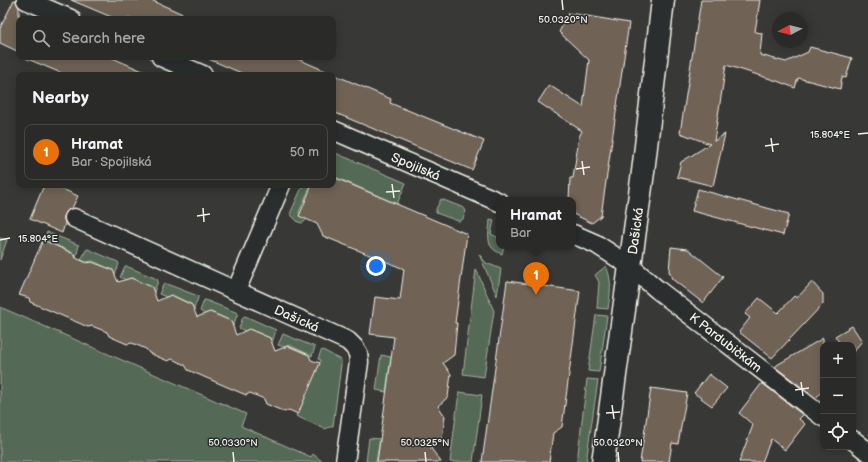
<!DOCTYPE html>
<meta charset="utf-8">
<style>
:root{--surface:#2a2a28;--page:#323230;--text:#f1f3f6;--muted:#a5a7a8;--line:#464645;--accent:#ff9aa2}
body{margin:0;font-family:"Balsamiq Sans",sans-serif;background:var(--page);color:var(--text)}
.controls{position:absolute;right:12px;bottom:12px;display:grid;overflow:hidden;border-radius:8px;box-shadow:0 2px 10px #0003}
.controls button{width:36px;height:36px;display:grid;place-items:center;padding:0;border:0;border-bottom:1px solid var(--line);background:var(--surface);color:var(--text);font:20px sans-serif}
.compass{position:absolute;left:772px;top:12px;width:36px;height:36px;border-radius:50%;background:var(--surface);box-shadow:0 2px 10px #0003;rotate:263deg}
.you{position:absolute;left:376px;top:266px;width:14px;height:14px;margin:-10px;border:3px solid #fff;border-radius:50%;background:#1a73e8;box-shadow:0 0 0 6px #1a73e833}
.badge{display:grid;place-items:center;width:26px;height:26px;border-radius:50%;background:var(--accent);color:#fff;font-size:13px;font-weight:700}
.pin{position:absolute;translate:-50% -33px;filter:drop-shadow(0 1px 2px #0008)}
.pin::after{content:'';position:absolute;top:21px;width:14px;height:12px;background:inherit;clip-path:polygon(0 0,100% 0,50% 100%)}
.popup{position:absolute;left:496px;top:197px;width:80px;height:52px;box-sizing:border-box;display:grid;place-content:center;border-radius:8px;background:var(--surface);filter:drop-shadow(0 1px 3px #0005);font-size:13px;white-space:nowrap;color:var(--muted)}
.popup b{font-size:15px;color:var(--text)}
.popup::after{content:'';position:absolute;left:50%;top:100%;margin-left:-8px;border:8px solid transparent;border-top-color:var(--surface)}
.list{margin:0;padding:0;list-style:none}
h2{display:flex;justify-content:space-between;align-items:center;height:52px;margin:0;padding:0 16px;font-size:17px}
h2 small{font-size:13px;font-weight:400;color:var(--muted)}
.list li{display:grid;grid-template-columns:26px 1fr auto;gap:12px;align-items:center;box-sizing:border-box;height:56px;margin:0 8px 8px;padding:0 8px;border:1px solid var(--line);border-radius:8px}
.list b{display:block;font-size:15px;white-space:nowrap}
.list p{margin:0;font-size:13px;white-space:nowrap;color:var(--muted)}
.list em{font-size:13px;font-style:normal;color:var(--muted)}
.icon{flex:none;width:22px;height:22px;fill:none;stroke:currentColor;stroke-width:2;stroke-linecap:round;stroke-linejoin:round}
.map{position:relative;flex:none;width:868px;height:462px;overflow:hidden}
.search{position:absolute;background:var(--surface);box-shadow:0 2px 10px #0003;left:16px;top:16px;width:320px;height:44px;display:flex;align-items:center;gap:10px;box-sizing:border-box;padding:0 14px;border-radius:8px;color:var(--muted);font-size:15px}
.panel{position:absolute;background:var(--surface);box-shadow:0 2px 10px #0003;left:16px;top:72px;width:320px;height:116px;border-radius:8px}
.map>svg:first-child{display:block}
</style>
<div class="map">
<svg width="868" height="462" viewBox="0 0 868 462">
<rect width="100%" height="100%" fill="#383836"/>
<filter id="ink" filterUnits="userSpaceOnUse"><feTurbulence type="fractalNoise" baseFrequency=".025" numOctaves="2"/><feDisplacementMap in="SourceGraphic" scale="8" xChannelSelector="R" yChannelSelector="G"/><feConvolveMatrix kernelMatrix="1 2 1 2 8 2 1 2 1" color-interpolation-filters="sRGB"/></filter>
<g filter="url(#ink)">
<!-- green -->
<path fill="#556b56" stroke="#a4ae9f" d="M333,152L406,183L397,204L333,176Z
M303,185H311L299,212L301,216L307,219L303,223L298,222L290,214Z
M441,199L464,208L466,211L463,219L460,221H458L436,213V209Z
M490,219L494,220L491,234L499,238V246H504L502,254C484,248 489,234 490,219Z
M47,232L79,245L76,258L73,253L54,244L48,246L42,243Z
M0,238L7,240L0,260Z
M88,249L118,262L119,264L115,275L112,270L93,261L86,262L81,260L86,250Z
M479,254L486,263L501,269L497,296Z
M125,266H126L157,279L158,281L154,292L132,278L126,280L120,277Z
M606,266C613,281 610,294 608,309L597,308L599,282L595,275Z
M476,269L494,311L484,377L463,374Z
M164,283L198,296V298L194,309L191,304L172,295L166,297L159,294Z
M204,300H205L238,313L233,326L231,321L211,312L205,314L200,311Z
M0,307L246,414L241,426L311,457L313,454L323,462H0Z
M596,315L607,316L599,372L588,371Z
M245,316L276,330L272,343L270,338L250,329L245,331L239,328L243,317Z
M283,334L315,347L312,356L289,345L284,347L278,345Z
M323,350L341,360V365L333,426L325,429L296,416L321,360L318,359L321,351Z
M381,355L391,357L386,392L376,390Z
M587,379L598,380L586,462H577Z
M459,392L482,395L473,462H450Z
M369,438L380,439L376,462H366Z"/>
<!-- building -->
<path fill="#706456" stroke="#f4f1e8" d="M14,0H16L19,7V52L0,43V28Z
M71,0H151L194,19H116Z
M701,0H760L755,32L762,33L760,55L786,62L808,52L810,47L852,58L846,78L842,77L840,89L798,78L795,88L777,81L726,65L714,141L725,134L713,186L677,177L681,162L710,144L680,133Z
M569,13L629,23L601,216L592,223L573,214V200H569L570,178H573L579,137L582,131L538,102L549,85L583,107L589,60L559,32Z
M23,57H110L152,75H66Z
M204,57H293L391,99L390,103L484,141L472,170L333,112V75H246Z
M333,177L467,234L455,323H457L454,355L443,363L451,374L448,397L438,406L445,416L442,439L430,447L441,462H377L394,337L370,334L375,297L400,300L404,269L323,236L317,224L299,216L312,185H333Z
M44,185H53L78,196L72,208L68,210L64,214V219L65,224L62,233L30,219Z
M698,189L789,214L783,235L692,211Z
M43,240L74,254L76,258L87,263L92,262L113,270L118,282L131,278L152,287L157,301L171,295L192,305L197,317L210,312L231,321L236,335L249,329L270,338L275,351L288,346L309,355L311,360L320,363L298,414L289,410L285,412L266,404L264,399L250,393L246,395L188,370L185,365L172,359L168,361L149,353L146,349L132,343L127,344L109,336L107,332L92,326L88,327L30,302L29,298L19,295Z
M671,247L688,249L723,277L703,303L672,279L669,271Z
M507,281L580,291L562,427L553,433L549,462H482Z
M812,282L823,294V304L772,358L739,332L750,318L745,314L759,298L778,313L794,296L797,298Z
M852,326L862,341L853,352V345H841L835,336Z
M823,338V390L816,398L775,367L777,365Z
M709,374L727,388L712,406L694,393Z
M762,383L803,415L799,419L805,424L785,450L771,439L762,462H739L753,425L739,413Z
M651,388L687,393L678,444L672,443L669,462H640Z"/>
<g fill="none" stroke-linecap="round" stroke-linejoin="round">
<!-- street casing -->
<g stroke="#f4f1e8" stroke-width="21">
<path id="street" d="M26,0L71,19
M161,57L203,75
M333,130L499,202
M281,185L236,291L348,341L354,347L358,353L359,362L345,462
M74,218L236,291
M573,234L596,244L630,266L658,290L823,417
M853,440L868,452"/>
</g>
<!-- secondary casing -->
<g stroke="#f4f1e8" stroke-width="25">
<path id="secondary" d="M603,462L643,172L663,0"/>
</g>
<!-- street -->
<use href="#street" stroke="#2a2d2e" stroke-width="18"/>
<!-- secondary -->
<use href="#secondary" stroke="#2a2d2e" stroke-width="22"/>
</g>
</g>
<!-- ticks -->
<path fill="none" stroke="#f4f1e8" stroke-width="1.5" d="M562,0L563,10M858,134L868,133M771,138L773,152M765,146L779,144M582,161L584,175M576,169L590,167M392,184L394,198M386,192L400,191M203,208L204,222M197,216L210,214M0,240L10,238M801,382L803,396M795,390L809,388M612,405L614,419M606,413L620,412M233,452L234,462M425,452L426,462M618,452L619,462"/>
<g text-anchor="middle" stroke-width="3" stroke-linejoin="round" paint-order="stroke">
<!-- street labels -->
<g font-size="13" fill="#f4f1e8" stroke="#2a2d2e">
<text transform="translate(416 166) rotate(23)" y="5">Spojilská</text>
<text transform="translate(635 231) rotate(-82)" y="5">Dašická</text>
<text transform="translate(297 318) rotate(24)" y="5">Dašická</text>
<text transform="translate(726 342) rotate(38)" y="5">K Pardubičkám</text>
</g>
</g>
<g font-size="10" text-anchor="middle" fill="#f4f1e8" stroke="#2a2d2e" stroke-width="3" stroke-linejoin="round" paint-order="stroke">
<text x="563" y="23">50.0320°N</text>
<text x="830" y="138">15.804°E</text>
<text x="38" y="242">15.804°E</text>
<text x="233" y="446">50.0330°N</text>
<text x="425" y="446">50.0325°N</text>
<text x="618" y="446">50.0320°N</text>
</g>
</svg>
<div class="controls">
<button>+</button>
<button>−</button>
<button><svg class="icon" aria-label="locate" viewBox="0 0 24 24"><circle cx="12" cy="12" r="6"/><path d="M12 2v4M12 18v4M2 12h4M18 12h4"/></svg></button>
</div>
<svg class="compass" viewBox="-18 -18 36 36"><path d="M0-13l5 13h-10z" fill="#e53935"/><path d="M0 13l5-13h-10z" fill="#a5a7a8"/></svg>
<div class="you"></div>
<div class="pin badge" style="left:536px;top:295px;background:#e8710a">1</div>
<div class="popup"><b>Hramat</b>Bar</div>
<div class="search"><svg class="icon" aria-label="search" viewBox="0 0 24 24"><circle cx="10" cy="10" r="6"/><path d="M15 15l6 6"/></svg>Search here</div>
<section class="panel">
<h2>Nearby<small></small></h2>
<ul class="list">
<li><span class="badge" style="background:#e8710a">1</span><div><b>Hramat</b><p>Bar · Spojilská</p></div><em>50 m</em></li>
</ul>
</section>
</div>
